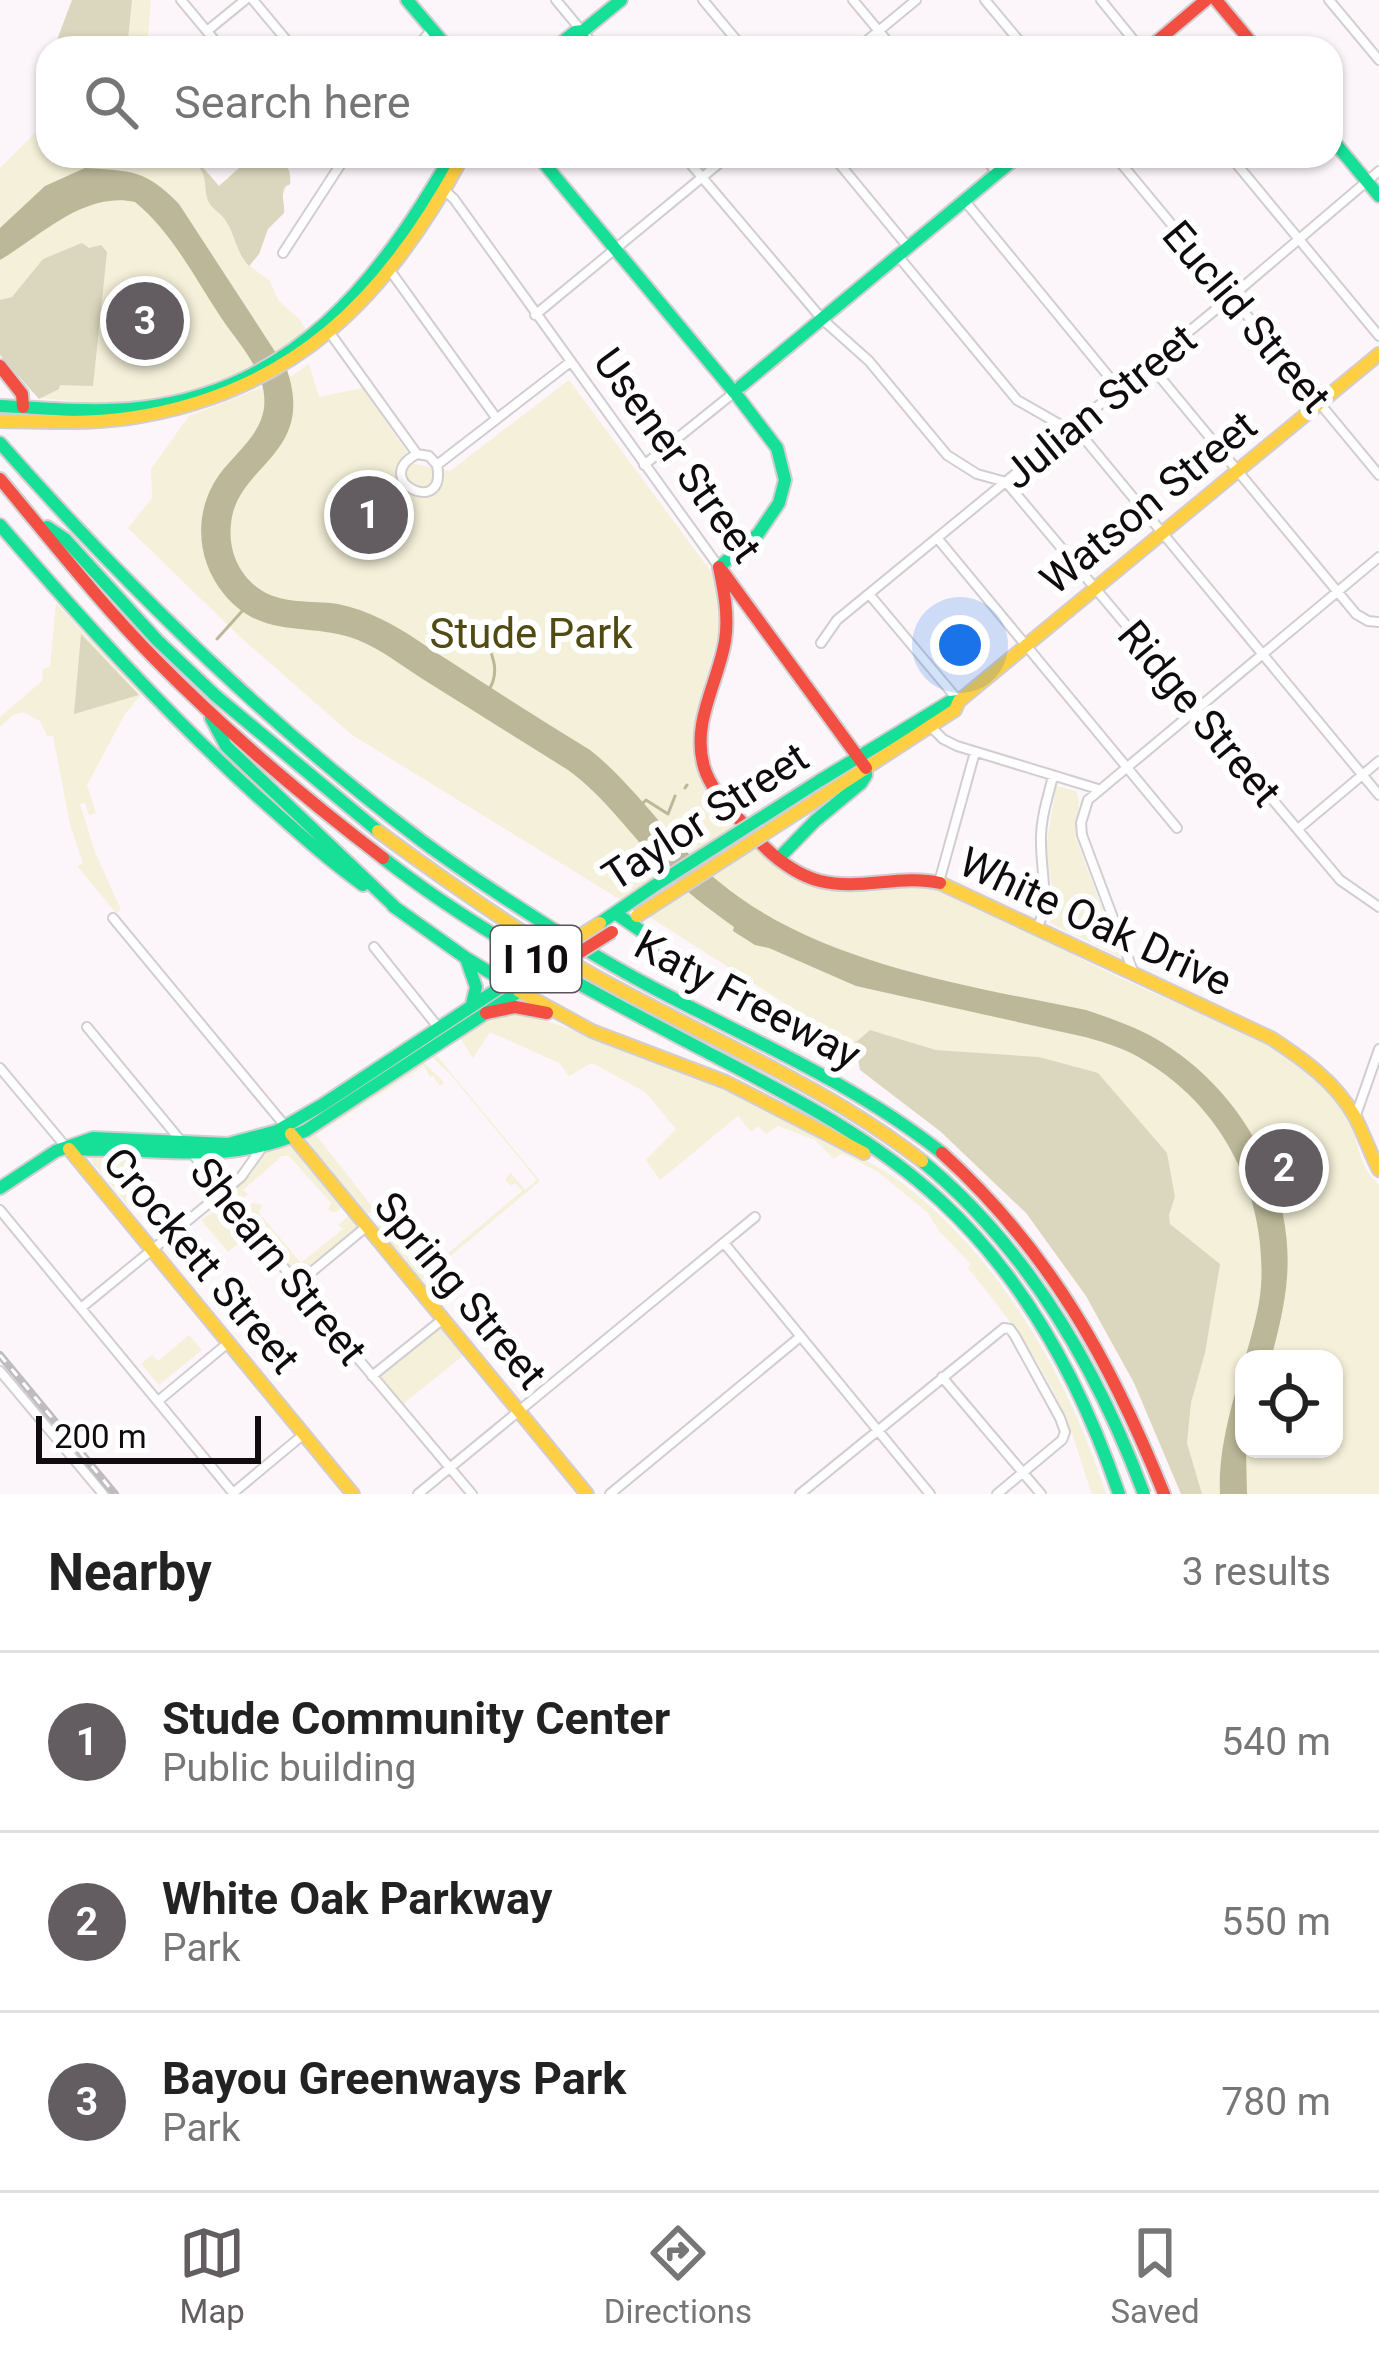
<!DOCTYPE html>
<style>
:root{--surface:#fff;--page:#f2f2f2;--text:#222;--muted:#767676;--line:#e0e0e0;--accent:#635d62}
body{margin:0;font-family:Roboto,sans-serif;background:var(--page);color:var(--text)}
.controls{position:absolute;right:36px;bottom:36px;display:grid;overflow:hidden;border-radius:24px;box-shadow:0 3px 9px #0004}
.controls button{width:108px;height:108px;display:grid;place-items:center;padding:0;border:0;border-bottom:3px solid var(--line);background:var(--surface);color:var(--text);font:60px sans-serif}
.scale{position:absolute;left:36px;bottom:30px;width:225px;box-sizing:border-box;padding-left:12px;border:6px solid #100b0f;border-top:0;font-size:33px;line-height:42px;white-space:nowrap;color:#100b0f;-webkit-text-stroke:9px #fff;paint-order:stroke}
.you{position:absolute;left:960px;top:645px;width:42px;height:42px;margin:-30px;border:9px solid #fff;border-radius:50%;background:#1a73e8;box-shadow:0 0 0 18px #1a73e833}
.badge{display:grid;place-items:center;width:78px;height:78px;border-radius:50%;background:var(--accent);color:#fff;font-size:39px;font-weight:700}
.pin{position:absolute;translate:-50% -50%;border:6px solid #fff;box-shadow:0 3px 12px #0006}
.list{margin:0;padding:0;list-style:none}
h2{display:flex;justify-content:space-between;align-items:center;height:156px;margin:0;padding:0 48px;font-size:51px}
h2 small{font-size:39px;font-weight:400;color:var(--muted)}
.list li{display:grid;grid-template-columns:78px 1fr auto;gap:36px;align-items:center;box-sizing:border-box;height:180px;padding:0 48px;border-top:3px solid var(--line)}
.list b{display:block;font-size:45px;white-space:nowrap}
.list p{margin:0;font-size:39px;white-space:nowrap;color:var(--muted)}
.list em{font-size:39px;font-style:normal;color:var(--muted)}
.icon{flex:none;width:66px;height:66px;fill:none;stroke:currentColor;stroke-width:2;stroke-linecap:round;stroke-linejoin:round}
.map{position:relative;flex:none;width:1379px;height:1494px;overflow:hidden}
.search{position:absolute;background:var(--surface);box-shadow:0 3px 9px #0004;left:36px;right:36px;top:36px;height:132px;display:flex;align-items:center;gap:30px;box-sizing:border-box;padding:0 42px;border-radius:36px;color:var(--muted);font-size:45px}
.sheet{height:696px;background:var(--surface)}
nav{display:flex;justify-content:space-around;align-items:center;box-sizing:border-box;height:168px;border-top:3px solid var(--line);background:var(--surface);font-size:33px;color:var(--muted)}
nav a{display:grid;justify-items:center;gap:6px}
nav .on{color:var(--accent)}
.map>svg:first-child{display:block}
</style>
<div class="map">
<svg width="1379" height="1494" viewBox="0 0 1379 1494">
<rect width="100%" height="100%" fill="#fcf6fb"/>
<!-- green -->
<path fill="#f4f0d9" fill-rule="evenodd" d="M72,0H151L147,48H54Z
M48,120V156H193L219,186C242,167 256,144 286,165L290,180L283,195L284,213L268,229L259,254L250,266L270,281L278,300L300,320L306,330V335L247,372L215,385L162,400L102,404L40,398L27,388L0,355V168Z
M309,364L319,397L363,388L415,464L450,471L569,380L715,577L719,632L696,719L695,748L707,786L737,825L621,900L352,735L238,635L128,528L152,498L151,469L189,416L293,375Z
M56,603L141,695L125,714L87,785L96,813L89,815L85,803L80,804L95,852L121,910L116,913L77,866L83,863L70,824L53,736H47L40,721L23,712L13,715L0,727V717L42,681L43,669L50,667Z
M1056,786L1076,791C1083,804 1074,823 1076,838L1120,957L1050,923L1054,899L1046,848Z
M756,846C785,872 814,891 854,889C885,888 913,880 945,890C997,907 1045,940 1093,965C1140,988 1189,1008 1236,1029C1264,1042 1293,1054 1315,1075C1333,1092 1347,1115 1355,1137C1362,1160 1360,1165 1379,1185V1494H1202L1187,1443L1191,1403L1205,1353L1170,1225L1169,1215L1175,1197L1167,1153L1039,1057L936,1050L870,1030L859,1057L811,1020L648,916ZM1244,1359H1334V1449H1244Z
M517,1011C583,1034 651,1055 716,1083C744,1094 771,1110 798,1124C833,1142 869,1159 902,1183C999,1256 1070,1380 1106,1494H1092C1083,1470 1077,1445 1067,1421C1044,1364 1006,1315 968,1268L971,1264L939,1231L928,1213L878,1172L842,1153L834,1159L815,1140L778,1126L766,1134L758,1126L751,1132L738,1116L660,1180L646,1160L676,1129L645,1092L592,1063L569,1076L559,1063L490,1032L473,1058L459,1036L500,1014Z
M433,1051L540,1181L417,1284L371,1228L375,1224L379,1226V1220L383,1217L427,1271L522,1191L515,1183L511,1186L505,1179L511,1173L525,1190L537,1180L451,1075L429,1054Z
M421,1060L444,1082L440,1086L433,1076L430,1077L424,1066L316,1135L375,1210L374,1213H367L370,1217L365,1221L307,1141L311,1131Z
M290,1143L343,1206L336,1212H331L328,1209L331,1203L289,1156H282L243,1190L248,1194L238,1202L234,1190L252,1173L264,1152Z
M93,1156L132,1157L158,1187L131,1209L91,1161Z
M252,1203L262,1205L259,1213L301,1263L343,1229L338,1225L350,1215L361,1227L298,1279L243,1211Z
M220,1207L245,1238L228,1252L201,1220Z
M442,1324L465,1354L402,1405L379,1378Z
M189,1335L202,1350L159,1385L141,1364L152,1355L158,1361Z"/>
<!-- forest -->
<path fill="#dbd7be" d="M72,0H132L127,48H54Z
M137,156H193L219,186C236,172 255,147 279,160C285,164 289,167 290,175C292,194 286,177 283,193C282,200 285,206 284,213L268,229L259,254L249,266C236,252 236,237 226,221C221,212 210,209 207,198C203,178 209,167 183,160L162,166Z
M82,243L89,248L101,245L107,252L93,386L60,385L59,389L39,399L0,355V300L12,297L43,259Z
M81,634L139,695L74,714Z
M870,1030L936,1050L1039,1057L1098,1073L1167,1153L1175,1197L1169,1215L1170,1224L1220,1264L1205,1353L1191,1403L1187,1443L1202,1494H1181L1134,1383L1086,1296L1026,1213L941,1132L860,1070L855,1043Z"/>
<!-- water -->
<path fill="#bbb798" d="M85,168C131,171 145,169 179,204L287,370C316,456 236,464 231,524C228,549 238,573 258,588C281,605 311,600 338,604C353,607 367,612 381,619C405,630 428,648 451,662C497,692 543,721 590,750C638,788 670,842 718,881C816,963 964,985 1086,1010C1113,1019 1139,1028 1163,1043C1241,1091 1294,1185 1287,1277C1285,1305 1278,1332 1271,1359H1245C1251,1336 1259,1311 1261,1287C1267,1196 1224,1108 1145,1061C1127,1049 1106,1043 1085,1037L856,986L769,948L755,945L733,931L734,927C708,908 683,890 661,866C630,834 604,796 568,770C522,741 475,712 429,683C406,669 383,650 358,640C310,621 262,641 224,594C196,560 193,512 219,475C235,453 260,436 264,408C265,399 264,389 261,381C253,358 235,338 222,319C196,280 172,232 135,202C84,191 41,236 0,260V228L45,186Z
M1244,1361L1247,1494H1220C1218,1448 1232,1405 1244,1361Z"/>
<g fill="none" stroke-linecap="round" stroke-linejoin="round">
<!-- stream -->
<path stroke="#bbb798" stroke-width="3" d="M484,633C490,652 501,668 490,688
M217,639L244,609
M685,788L687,785
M642,804L646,800L668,814L675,796"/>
<!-- street casing -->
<g stroke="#d2cdd1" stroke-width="12">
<path id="street" d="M181,0L221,48
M253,0L293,48
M556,0L596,48
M703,0L743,48
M853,0L893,48
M985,0L1025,48
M1101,0L1140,48
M1329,0L1379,60
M207,31L245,0
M416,48L432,29
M858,48L916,0
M684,156L822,319L869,361L947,455L977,474L1006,482L1340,880L1379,907
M833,156L908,247
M984,156L997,173
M1115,156L1379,475
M1230,156L1379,336
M442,188L454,199L719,567
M964,200L1119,389
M283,253L346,156
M898,256L1017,400L1059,424L1074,426L1379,795
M389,269L497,419
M535,315L728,156
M330,333L417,454L429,456L437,465L569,363
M1150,365L1356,614L1368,621L1379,622
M417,454C368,480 448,519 437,465
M644,465L736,391
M938,539L1177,828
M869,594L958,700
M821,643L837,620L1231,297L1379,171
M928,724L943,739L957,746L1098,789
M1298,829L1379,761
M939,882L975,752
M113,918L286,1127
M1038,928C1050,895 1041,875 1041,842C1040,820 1048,797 1053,776
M374,947L438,1027
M1134,974L1082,835L1081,823L1088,800L1379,557
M87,1027L181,1141
M0,1068L66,1147
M1356,1115L1379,1049
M191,1152L334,1330L472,1494
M0,1210L234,1494
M724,1243L930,1494
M297,1284L366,1227
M81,1308L241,1177L261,1149
M0,1371L103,1494
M372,1376L443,1319
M942,1377L1041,1494
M158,1401L228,1343
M233,1493L304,1434
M418,1494L755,1217
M610,1494L800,1337
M800,1494L1004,1328L1010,1329L1015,1336L1060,1418L1065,1432L1062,1440L997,1494"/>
</g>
<!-- fast casing -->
<g stroke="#d2cdd1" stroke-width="16">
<path id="fast" d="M407,0L448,48
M555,48L575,32L583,31L621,0
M572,48L582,39L583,31
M1331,138L1379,196
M538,156L739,398L777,448L785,480L779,503L758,534L719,567
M741,386L1018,156
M0,406C46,408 93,413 139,408C294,391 379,281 451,156
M0,443C127,587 268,725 422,841C473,879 527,913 580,946C699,1020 832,1066 942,1153
M0,525C81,619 164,711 256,795C291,826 325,858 363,885
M47,527L65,539L157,640L216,696L378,831
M211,718L226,746L396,908
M819,781L949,702L959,701
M383,858C481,935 593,992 703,1050C787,1094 871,1136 941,1201C1026,1280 1082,1385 1119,1494
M778,859L815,821L861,783L866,775V768
M393,906L466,958L517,989
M615,913L660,944
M600,923L654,886
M467,961L476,987L472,1004
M67,1148C86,1151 105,1149 125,1150C192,1153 242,1159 305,1131L521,990
M0,1188L56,1151L93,1138L228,1144L277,1131L322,1105L507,983"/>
</g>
<!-- slow casing -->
<g stroke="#d2cdd1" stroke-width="16">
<path id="slow" d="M0,421C43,422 87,424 129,418C294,393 387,298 463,156
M826,794L955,710L959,701L1379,354
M940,883L1271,1038C1303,1059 1336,1082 1355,1117C1364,1134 1370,1153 1379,1170
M519,991L592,1031L726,1082L864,1153
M291,1134L587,1494
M69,1149L353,1494"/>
</g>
<!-- jam casing -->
<g stroke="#d2cdd1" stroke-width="16">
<path id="jam" d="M1216,0L1256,48
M1149,48L1206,0
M0,366L22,394L23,407
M0,479C51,540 100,603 155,659C226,731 303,797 383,858
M719,567C724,591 729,616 725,641C718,683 691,723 704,767C711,791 731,809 746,827C766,851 790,873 820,881C860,891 900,874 940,883
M723,572L866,768
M486,1013L515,1007L547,1013
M942,1153C1049,1250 1111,1362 1164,1494"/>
</g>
<!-- street -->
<use href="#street" stroke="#fffefe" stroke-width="8"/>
<!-- fast -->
<use href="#fast" stroke="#16e098" stroke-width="12"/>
<!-- slow -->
<use href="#slow" stroke="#ffcf43" stroke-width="12"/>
<!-- jam -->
<use href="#jam" stroke="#f24e42" stroke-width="12"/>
<!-- rail casing -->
<g stroke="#bebcbe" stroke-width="8">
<path id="rail" d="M0,1355L115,1494"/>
</g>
<!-- rail -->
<use href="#rail" stroke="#fff" stroke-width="3" stroke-dasharray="9" stroke-linecap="butt"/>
<!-- fast-bridge casing -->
<g stroke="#d2cdd1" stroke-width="16" stroke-linecap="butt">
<path id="fast-bridge" d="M654,886L819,781
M922,1161C1028,1248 1097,1368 1144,1494"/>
</g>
<!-- slow-bridge casing -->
<g stroke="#d2cdd1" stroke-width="16" stroke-linecap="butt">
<path id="slow-bridge" d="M378,831C447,882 518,932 593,975C702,1036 823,1084 922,1161
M637,916L826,794
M510,981L600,923"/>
</g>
<!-- jam-bridge casing -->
<g stroke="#d2cdd1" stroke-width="16" stroke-linecap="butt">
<path id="jam-bridge" d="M525,987L612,932"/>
</g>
<!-- fast-bridge -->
<use href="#fast-bridge" stroke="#16e098" stroke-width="12"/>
<!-- slow-bridge -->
<use href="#slow-bridge" stroke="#ffcf43" stroke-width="12"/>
<!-- jam-bridge -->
<use href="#jam-bridge" stroke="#f24e42" stroke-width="12"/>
</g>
<g text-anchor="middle" stroke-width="12" stroke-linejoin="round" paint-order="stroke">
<!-- shield labels -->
<rect fill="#fff" stroke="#585457" stroke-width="3" x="491" y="926" width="90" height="66" rx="9"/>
<g font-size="39" font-weight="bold" fill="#100b0f">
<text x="536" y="973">I 10</text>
</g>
<!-- street labels -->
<g font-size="42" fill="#100b0f" stroke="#fff">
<text transform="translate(1247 316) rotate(50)" y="15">Euclid Street</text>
<text transform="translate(1099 406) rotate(-39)" y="15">Julian Street</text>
<text transform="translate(678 455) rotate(54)" y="15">Usener Street</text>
<text transform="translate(1148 502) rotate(-39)" y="15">Watson Street</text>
<text transform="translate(1200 713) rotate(50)" y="15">Ridge Street</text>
<text transform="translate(705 816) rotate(-33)" y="15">Taylor Street</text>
<text transform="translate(1096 921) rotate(25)" y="15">White Oak Drive</text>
<text transform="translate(748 999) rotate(28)" y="15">Katy Freeway</text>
<text transform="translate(202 1260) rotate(50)" y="15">Crockett Street</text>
<text transform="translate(279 1261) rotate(51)" y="15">Shearn Street</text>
<text transform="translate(461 1290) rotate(50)" y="15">Spring Street</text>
</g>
<!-- park labels -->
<g font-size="42" fill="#4f4b12" stroke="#fff">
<text x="531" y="648">Stude Park</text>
</g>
</g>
</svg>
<div class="controls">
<button><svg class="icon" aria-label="locate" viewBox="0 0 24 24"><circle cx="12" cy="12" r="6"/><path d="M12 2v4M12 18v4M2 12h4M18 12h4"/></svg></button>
</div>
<div class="scale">200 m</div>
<div class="you"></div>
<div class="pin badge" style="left:369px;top:515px">1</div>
<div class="pin badge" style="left:1284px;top:1168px">2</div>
<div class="pin badge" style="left:145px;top:321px">3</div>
<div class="search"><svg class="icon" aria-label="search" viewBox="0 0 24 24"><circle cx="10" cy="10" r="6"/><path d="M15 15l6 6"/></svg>Search here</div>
</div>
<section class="sheet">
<h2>Nearby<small>3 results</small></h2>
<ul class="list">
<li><span class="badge">1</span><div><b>Stude Community Center</b><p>Public building</p></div><em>540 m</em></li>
<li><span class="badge">2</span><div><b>White Oak Parkway</b><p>Park</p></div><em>550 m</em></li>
<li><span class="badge">3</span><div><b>Bayou Greenways Park</b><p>Park</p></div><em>780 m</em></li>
</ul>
</section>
<nav>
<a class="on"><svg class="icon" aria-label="map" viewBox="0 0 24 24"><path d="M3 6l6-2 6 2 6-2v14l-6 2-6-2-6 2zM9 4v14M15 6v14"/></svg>Map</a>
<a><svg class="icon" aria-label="directions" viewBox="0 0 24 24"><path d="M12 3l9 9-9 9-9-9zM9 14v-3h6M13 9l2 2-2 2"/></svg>Directions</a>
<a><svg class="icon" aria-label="saved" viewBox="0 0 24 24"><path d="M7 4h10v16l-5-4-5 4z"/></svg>Saved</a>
</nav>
